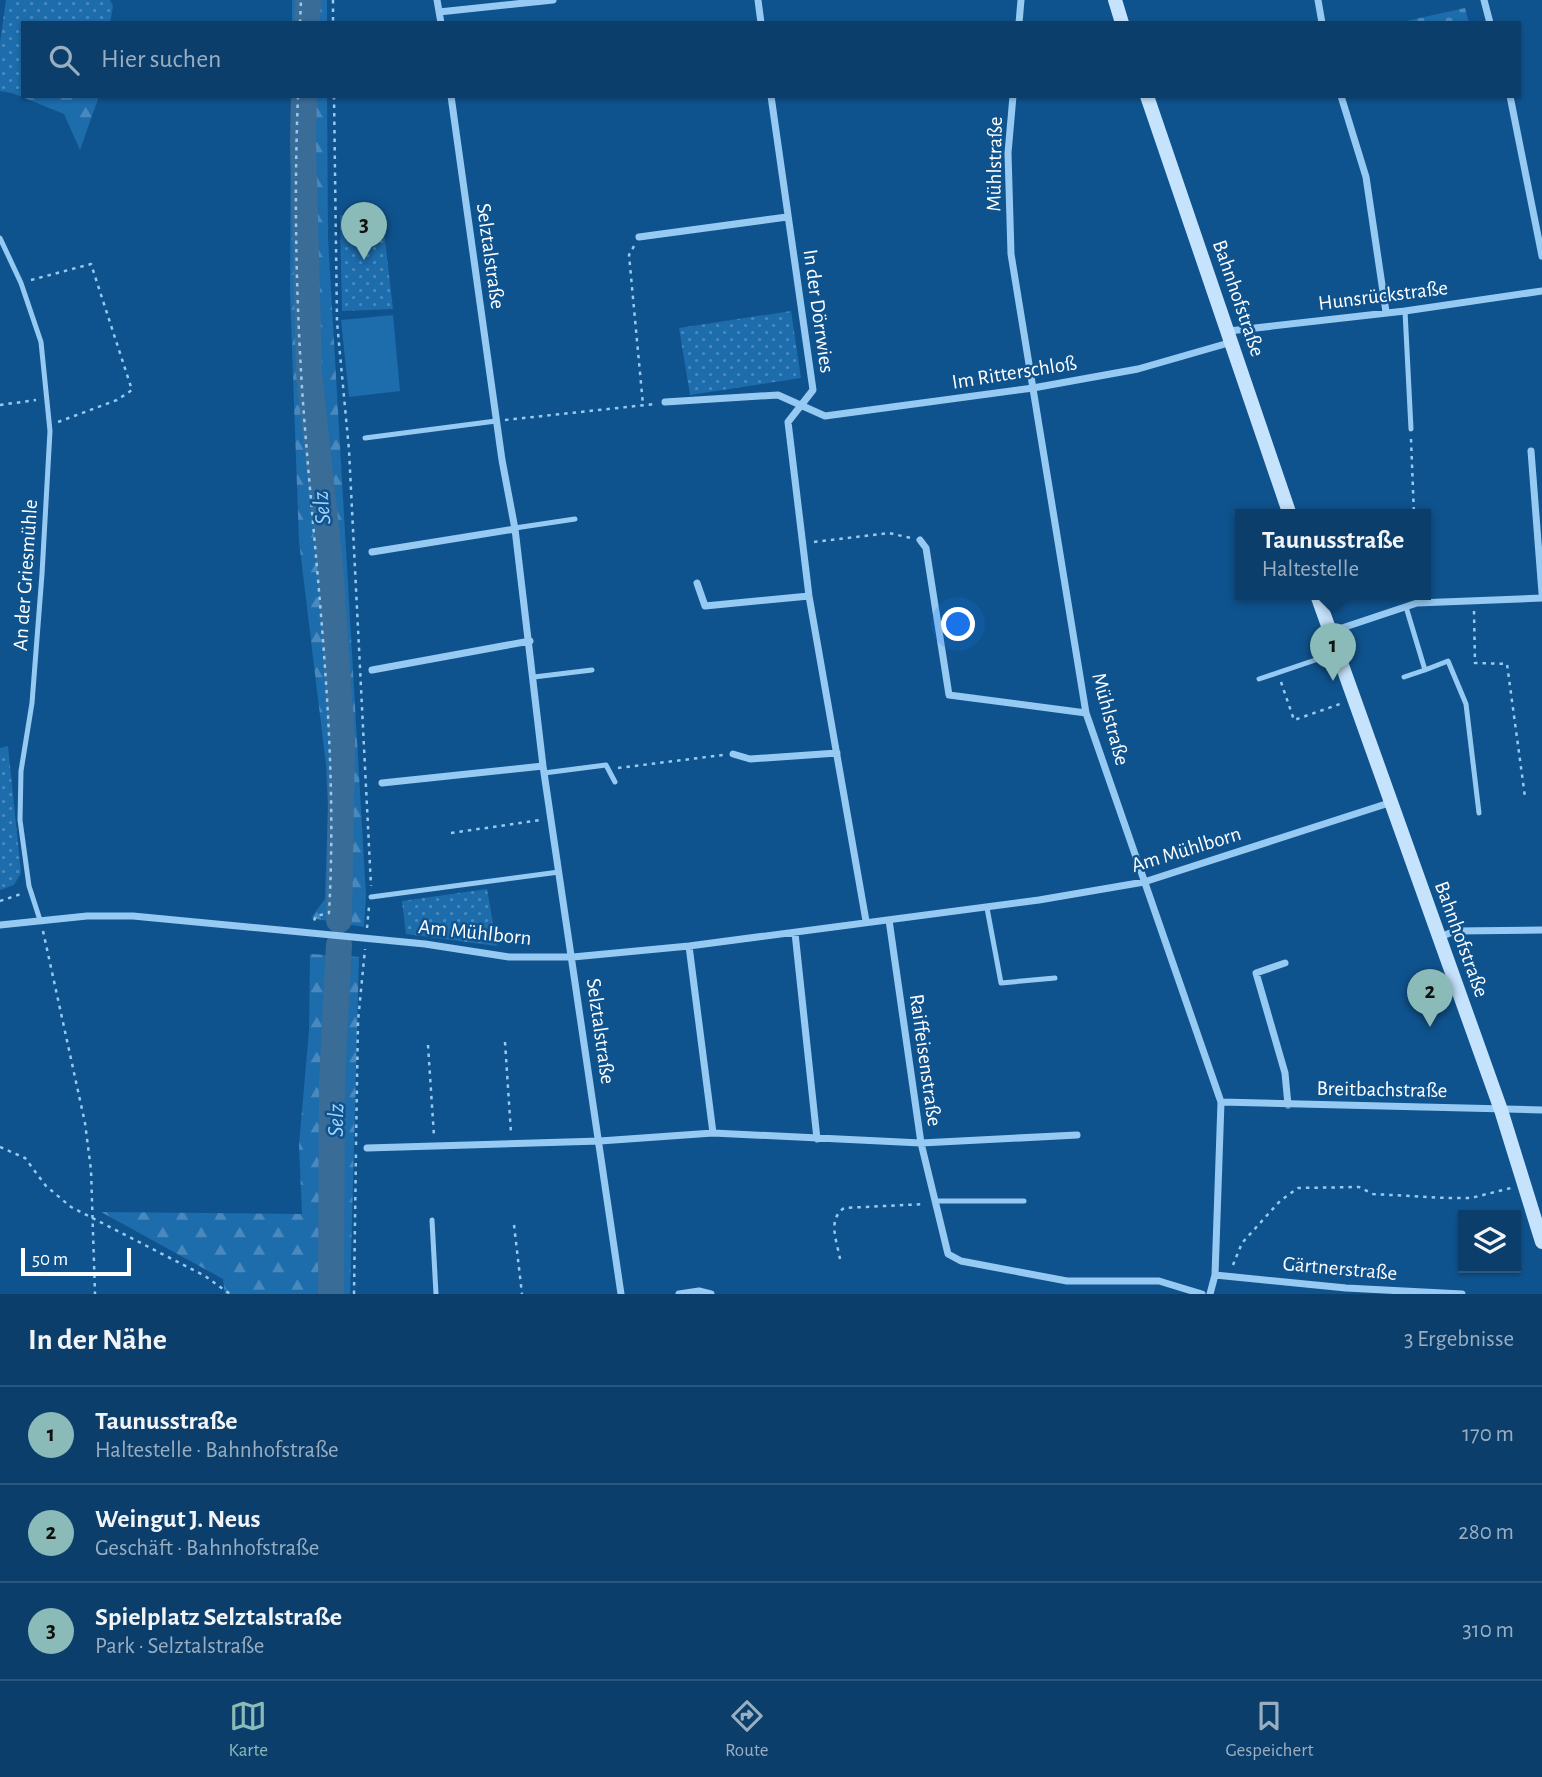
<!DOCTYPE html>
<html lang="de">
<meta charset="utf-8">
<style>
:root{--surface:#0b3e6a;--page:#144570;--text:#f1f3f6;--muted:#9aaec1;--line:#2b577e;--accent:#8bbbb9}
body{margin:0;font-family:"Alegreya Sans",sans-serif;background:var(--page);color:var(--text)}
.controls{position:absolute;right:21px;bottom:21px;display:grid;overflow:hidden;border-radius:0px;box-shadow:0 2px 5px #0004}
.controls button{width:63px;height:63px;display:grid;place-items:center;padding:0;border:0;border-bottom:2px solid var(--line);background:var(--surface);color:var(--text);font:35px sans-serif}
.scale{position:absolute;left:21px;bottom:18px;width:110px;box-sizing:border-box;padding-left:7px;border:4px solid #fff;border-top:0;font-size:19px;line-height:24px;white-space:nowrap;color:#fff;-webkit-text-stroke:5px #0f538e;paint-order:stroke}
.you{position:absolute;left:959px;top:625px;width:24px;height:24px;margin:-18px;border:5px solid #fff;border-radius:50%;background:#1a73e8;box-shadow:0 0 0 10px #1a73e833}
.badge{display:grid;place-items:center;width:46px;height:46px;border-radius:50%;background:var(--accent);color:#111;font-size:23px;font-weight:700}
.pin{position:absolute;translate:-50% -58px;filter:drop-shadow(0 2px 4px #0008)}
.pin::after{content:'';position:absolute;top:37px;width:24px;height:21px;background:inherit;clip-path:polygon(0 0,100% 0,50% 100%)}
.popup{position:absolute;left:1235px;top:509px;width:196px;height:91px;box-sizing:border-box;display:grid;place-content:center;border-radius:0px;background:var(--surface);filter:drop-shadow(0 2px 5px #0005);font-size:23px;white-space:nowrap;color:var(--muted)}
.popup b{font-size:26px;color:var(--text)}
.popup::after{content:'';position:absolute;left:50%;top:100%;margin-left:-14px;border:14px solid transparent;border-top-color:var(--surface)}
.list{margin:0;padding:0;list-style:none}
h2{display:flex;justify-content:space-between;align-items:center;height:91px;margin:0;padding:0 28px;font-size:30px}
h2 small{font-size:23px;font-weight:400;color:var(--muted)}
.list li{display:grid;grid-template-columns:46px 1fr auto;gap:21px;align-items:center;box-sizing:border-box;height:98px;padding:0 28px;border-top:2px solid var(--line)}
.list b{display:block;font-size:26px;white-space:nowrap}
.list p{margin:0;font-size:23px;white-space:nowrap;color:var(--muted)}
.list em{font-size:23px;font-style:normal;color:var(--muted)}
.icon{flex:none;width:38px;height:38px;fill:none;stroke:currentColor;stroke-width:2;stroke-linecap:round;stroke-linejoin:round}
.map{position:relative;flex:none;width:1542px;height:1294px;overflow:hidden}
.search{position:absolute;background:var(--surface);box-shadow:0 2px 5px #0004;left:21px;right:21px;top:21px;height:77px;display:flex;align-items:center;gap:18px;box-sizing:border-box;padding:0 24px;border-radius:0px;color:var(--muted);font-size:26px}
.sheet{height:385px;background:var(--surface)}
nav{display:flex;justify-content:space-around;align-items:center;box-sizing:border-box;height:98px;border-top:2px solid var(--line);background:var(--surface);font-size:19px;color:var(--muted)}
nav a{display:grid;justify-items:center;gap:4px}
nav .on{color:var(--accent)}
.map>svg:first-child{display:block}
</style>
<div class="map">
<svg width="1542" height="1294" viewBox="0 0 1542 1294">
<defs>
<pattern id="grass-dots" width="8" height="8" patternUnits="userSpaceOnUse" patternTransform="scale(1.75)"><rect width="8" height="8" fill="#1d6cac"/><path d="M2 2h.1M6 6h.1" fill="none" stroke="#4a89bd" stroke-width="1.8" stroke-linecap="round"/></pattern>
<pattern id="forest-firs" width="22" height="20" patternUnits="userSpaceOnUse" patternTransform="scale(1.75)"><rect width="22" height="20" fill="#1d6cac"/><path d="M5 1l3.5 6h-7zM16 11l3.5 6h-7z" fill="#4a89bd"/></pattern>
<pattern id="cemetery-stones" width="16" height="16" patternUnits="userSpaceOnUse" patternTransform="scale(1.75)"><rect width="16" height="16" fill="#1d6cac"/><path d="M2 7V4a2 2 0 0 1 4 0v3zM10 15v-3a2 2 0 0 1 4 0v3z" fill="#4a89bd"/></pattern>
</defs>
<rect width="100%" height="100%" fill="#0f538e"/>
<!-- grass -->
<path fill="url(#grass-dots)" d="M6,0H110L113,6L110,23H23V87L12,93L0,91V42Z
M382,214L393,309L342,311L340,215Z
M791,311L801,378L690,395L679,328Z
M8,746L21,873L14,885L0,890V748Z
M487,889L497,946L406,934L402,901Z"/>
<!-- forest -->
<path fill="url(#forest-firs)" d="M292,0H327V23H292Z
M23,87V96H99L80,150L64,114L12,93Z
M291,96H327L328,238L366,896L364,927L311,918L325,899L328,808L326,765L299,541L290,292Z
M310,954L359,957L350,1294H225L223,1279L101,1212L302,1214L299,1145L309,1030Z"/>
<!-- cemetery -->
<path fill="url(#cemetery-stones)" d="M1465,8L1469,23H1397Z"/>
<!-- garden -->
<path fill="#1d6cac" d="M393,315L400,391L349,397L341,320Z"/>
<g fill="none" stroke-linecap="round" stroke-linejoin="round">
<!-- river -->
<path stroke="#3a6c98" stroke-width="26" d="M307,23L308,0
M304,96L303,141L309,372L330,565L342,741L339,920
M331,1294L332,1081L339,945"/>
<!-- path -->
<path stroke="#97caf3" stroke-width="2.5" stroke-dasharray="3.5 5" stroke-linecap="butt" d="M333,0V23
M300,23L301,0
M298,96C294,193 296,292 302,388C314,563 339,738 329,913L316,916L313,923
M334,96L337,322L349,450L371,886
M634,246L629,255L643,405
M31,280L91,264L132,390L117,400L58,422
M0,405L36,400
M505,420L655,404
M1411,439L1414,515
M814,542L889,533L911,538
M1474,611L1475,663L1507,664L1525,797
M1281,682L1294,720L1343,703
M618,768L723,755
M451,833L541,820
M0,901L21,894
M367,928L369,907
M43,931L85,1123L91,1170L95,1294
M505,1042L511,1133
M428,1045L434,1136
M356,1145L358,1021L365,949
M0,1147L25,1158L46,1186L71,1207L205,1276L230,1294
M514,1225L522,1294
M840,1259C837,1241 827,1220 844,1208L925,1204
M1233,1265L1242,1243L1280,1201L1298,1188L1359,1187L1373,1194L1446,1198H1471L1511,1188
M354,1294L356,1151"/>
<!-- lane -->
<path stroke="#97caf3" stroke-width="5" d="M0,238L21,283L41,342L50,431L42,574L32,703L21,771L20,820L29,886L40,920
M1405,311L1411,429
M365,438L496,421
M515,528L575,519
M1406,607L1425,670L1448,661L1466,704L1479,813
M534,677L592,670
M1404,677L1425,670
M1259,679L1336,653
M544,773L606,765L615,782
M371,897L559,872
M987,908L1001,983L1055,978
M935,1201H1024
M432,1220L436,1294"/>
<!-- street -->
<path stroke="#97caf3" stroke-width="7" d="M437,0L441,23
M758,0L761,23
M1318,0L1322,23
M1484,0L1490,23
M439,12L553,0
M1019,23L1021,0
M451,96L502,460L515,529L543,766L621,1294
M771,96L813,390L788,422L809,596L866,921
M1013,96L1008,153L1011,254L1086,713L1221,1102L1215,1275L1210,1294
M1341,96L1366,177L1386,312
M1510,96L1542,256
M639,237L787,217
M1229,331L1405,311L1542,291
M665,402L778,395L825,416L1033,388L1138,369L1232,342
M1531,451L1542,593
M920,540L926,548L949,695L1086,713
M372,552L515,529
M697,583L705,606L809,596
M1330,632L1417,603L1542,598
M372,670L530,641
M733,754L750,759L837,753
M382,783L543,766
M0,925L87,916H133L425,944L509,957H573L689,946L1039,900L1144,882L1389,803
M795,933L817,1139
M1440,937L1455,931L1542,930
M689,946L713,1133
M1285,963L1256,973L1285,1073L1288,1105
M1221,1102L1542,1110
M1077,1135L921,1143L948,1254L961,1261L1067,1281H1159L1202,1294
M367,1148L600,1141L713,1133L921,1143L889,920
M1215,1275L1346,1288L1462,1294
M679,1294L699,1291L711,1294"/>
<!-- secondary -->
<path stroke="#c6e3fd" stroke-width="14" d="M1115,0L1122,23
M1147,96L1290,515
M1317,595L1501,1110L1542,1242"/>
</g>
<g text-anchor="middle" stroke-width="5" stroke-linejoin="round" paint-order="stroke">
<!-- street labels -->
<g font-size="21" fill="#fff" stroke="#0f538e">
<text transform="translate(994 164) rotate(-89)" y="7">Mühlstraße</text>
<text transform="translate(491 256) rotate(82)" y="7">Selztalstraße</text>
<text transform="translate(1383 295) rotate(-7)" y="7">Hunsrückstraße</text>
<text transform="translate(1239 298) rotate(71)" y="7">Bahnhofstraße</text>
<text transform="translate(819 311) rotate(82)" y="7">In der Dörrwies</text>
<text transform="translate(1014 372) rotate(-9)" y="7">Im Ritterschloß</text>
<text transform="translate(25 575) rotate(-86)" y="7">An der Griesmühle</text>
<text transform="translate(1111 719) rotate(75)" y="7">Mühlstraße</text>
<text transform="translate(1186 849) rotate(-17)" y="7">Am Mühlborn</text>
<text transform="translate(475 932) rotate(6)" y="7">Am Mühlborn</text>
<text transform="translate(1462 939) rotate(70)" y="7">Bahnhofstraße</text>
<text transform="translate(601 1031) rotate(82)" y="7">Selztalstraße</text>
<text transform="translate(926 1060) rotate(82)" y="7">Raiffeisenstraße</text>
<text transform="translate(1382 1089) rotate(1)" y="7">Breitbachstraße</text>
<text transform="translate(1340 1268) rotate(5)" y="7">Gärtnerstraße</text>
</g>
<!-- water labels -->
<g font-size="23" font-style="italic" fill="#a3d3fa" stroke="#0f538e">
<text transform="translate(321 508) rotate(-95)" y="8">Selz</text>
<text transform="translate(335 1120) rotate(-89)" y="8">Selz</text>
</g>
</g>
</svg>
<div class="controls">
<button><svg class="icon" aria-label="layers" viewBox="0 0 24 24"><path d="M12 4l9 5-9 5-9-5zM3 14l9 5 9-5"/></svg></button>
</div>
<div class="scale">50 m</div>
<div class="you"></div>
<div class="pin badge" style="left:1333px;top:681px">1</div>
<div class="popup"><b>Taunusstraße</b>Haltestelle</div>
<div class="pin badge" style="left:1430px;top:1027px">2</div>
<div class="pin badge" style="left:364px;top:260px">3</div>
<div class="search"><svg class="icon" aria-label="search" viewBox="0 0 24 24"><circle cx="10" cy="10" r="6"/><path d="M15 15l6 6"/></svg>Hier suchen</div>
</div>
<section class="sheet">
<h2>In der Nähe<small>3 Ergebnisse</small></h2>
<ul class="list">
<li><span class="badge">1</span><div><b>Taunusstraße</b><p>Haltestelle · Bahnhofstraße</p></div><em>170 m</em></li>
<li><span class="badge">2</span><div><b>Weingut J. Neus</b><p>Geschäft · Bahnhofstraße</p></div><em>280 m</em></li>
<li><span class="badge">3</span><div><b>Spielplatz Selztalstraße</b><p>Park · Selztalstraße</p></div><em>310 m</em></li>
</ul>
</section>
<nav>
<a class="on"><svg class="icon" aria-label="map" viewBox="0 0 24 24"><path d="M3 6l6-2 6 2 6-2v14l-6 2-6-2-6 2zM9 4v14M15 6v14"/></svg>Karte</a>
<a><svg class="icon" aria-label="directions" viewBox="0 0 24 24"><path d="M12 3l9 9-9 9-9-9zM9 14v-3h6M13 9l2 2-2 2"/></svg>Route</a>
<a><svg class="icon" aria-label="saved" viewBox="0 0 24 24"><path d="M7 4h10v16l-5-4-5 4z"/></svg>Gespeichert</a>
</nav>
